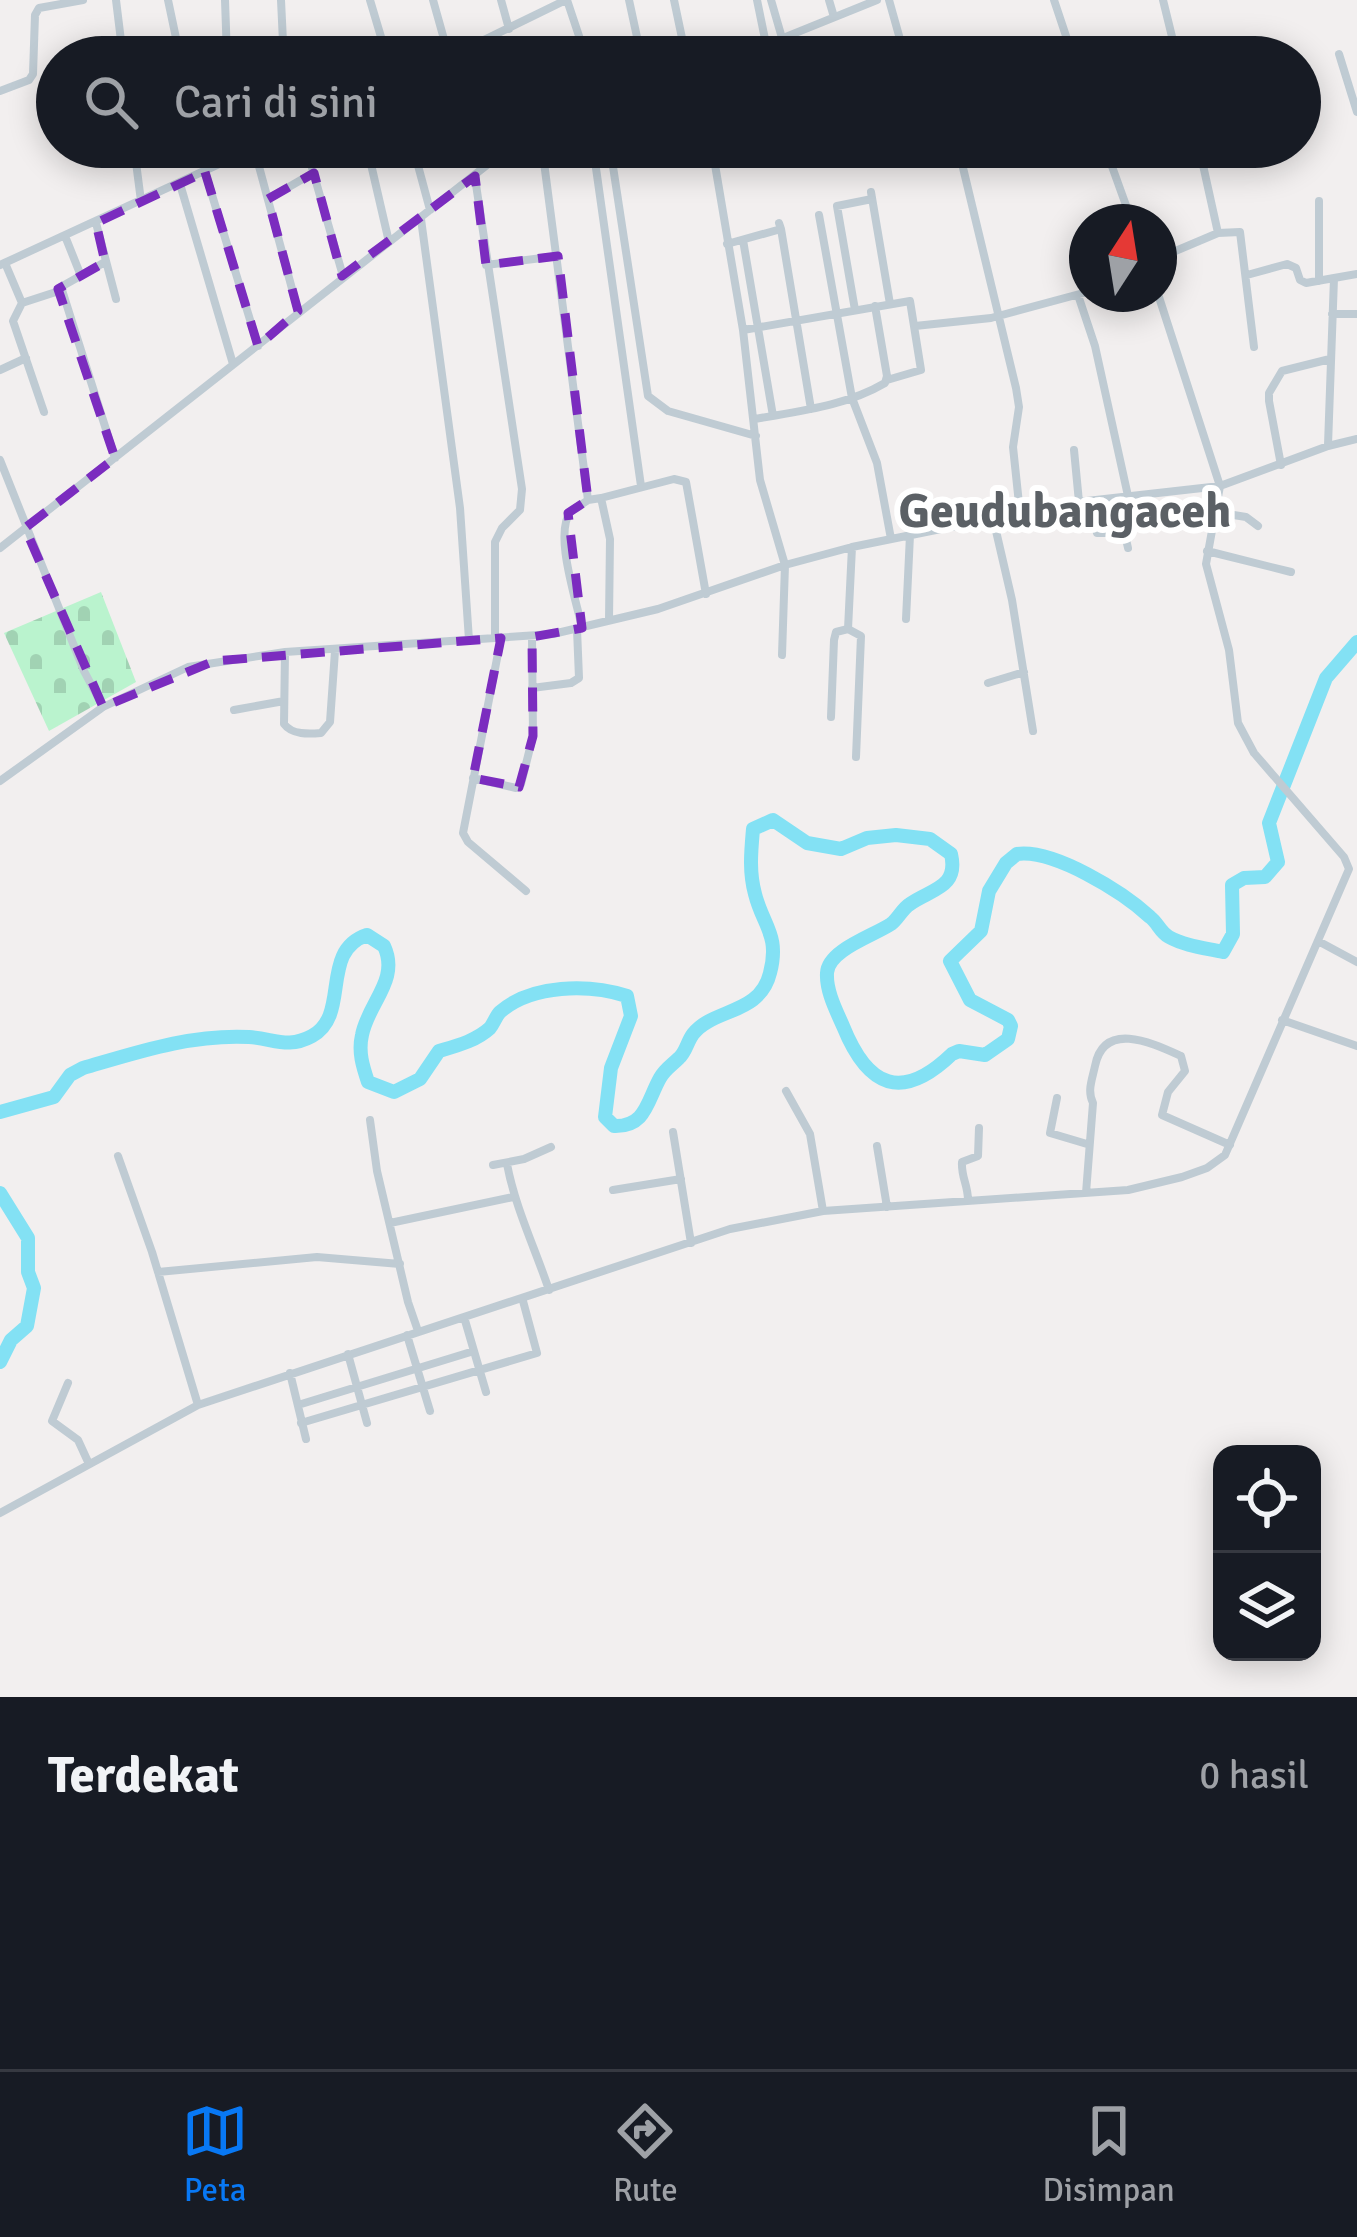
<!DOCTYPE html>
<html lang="id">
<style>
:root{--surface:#171b24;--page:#20242c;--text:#f1f3f6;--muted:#9ea1a6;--line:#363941;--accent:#0878f4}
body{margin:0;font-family:Signika,sans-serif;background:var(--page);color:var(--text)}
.controls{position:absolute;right:36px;bottom:36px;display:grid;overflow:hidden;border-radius:24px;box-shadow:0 6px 30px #0003}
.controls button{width:108px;height:108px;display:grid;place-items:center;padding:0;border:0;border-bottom:3px solid var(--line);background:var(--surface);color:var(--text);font:60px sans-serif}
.compass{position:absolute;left:1069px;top:204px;width:108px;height:108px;border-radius:50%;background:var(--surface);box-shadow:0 6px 30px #0003;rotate:12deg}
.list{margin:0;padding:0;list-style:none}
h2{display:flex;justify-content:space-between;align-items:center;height:156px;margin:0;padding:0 48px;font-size:51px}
h2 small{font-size:39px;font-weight:400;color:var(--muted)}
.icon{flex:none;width:66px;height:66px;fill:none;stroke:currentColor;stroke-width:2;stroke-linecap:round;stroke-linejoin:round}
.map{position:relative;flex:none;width:1357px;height:1697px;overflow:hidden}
.search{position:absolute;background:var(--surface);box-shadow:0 6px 30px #0003;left:36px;right:36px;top:36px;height:132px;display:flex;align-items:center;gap:30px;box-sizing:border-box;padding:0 42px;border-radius:66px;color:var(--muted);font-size:45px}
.sheet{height:372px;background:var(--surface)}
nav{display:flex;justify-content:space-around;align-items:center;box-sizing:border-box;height:168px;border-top:3px solid var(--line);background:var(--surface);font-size:33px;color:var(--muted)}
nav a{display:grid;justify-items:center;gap:6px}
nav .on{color:var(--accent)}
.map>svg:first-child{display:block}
</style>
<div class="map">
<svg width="1357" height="1697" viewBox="0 0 1357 1697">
<defs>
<pattern id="cemetery-stones" width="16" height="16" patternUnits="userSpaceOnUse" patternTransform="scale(3)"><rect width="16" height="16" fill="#baf3ce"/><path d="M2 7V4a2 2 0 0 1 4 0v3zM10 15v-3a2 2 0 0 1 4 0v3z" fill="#a1d2b3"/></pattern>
</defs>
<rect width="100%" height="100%" fill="#f2efef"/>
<!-- cemetery -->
<path fill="url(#cemetery-stones)" d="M101,592L136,682L49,731L4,633Z"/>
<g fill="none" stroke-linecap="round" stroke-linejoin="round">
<!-- river -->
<path stroke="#83e1f4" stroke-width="14" d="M0,1112L54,1097L70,1075L83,1068C138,1052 191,1034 249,1037C275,1039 288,1049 312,1036C351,1015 319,951 367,935L384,946C400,980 368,1003 362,1035C358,1052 363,1067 368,1082L394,1092L420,1079L439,1051C456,1046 476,1041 490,1028C494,1023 496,1016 500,1012C532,984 589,984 627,996L631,1016L611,1068L605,1117L614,1126C646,1127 647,1101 660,1078C665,1069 672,1065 679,1058C686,1052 687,1042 693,1034C713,1008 760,1015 770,973C780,935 763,926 755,894C749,872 751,852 753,829L773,820L807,843L841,849L867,838L896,835L930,839L951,854C959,888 931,889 910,904C902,909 898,919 891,924C873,936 828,950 827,973C826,991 836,1010 843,1026C868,1088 902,1102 952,1054L959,1051L985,1055L1008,1039L1011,1026L1008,1020L970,1000L950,961L981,931L989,891L1006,863L1017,854C1054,849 1123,892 1150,917C1158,923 1160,932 1169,937C1185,946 1205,948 1223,952L1233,934L1232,885L1244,878L1265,877L1278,862L1269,823L1326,678L1357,642
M0,1193L28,1238V1272L34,1288L27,1326L11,1340L0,1362"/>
<!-- minor -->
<path stroke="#bfcbd3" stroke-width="8" d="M116,0L123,57
M168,0L180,57
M225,0L227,57
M281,0L283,42L292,57
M370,0L387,57
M433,0L449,57L566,0
M501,0L509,29
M567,0L586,57
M629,0L637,37
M674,0L686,57
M757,0L766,44
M771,0L782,38
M829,0L834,17
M889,0L905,57
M1054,0L1073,57
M1163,0L1177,57
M487,39L491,57
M537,49L539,57
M1339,54L1357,112
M736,57L877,0
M0,91L29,80L33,74L35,15L39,8L83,0
M134,147L141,201
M306,147L343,276
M367,147L389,242
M413,147L430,210
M542,147L588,500L601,498L610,539L609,620
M593,147L641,486
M610,147L648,396L668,411L756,436
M712,147L743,330L760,480L785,565L782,655
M958,147L1016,388L1019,407L1013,447L1020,513
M1105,147L1132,222
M1199,147L1218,233
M254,148L298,311
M205,172L258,346
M475,178L522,489L520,510L502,528L495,542V638
M180,184L233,364
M871,192L890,304
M268,199L313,173
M1319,201V281
M819,215L852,398L877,463L891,539
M421,219L460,508L469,640
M96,223L116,299
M781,229L811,409
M65,236L81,276
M743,240L773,416
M727,244L781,229L779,223
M1159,258L1218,233L1240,232L1254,347
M5,263L22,303
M0,265L256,147
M486,265L558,256
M1247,275L1287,264L1296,268L1300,280L1306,283L1334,278
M59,288L105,262
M1078,295L1095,346L1128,496
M855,310L837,206L872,199
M1332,314H1357
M915,326L991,318L1087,292
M743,330L910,301L921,370L887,380
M0,370L26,358
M44,412L13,321L22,303L62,290L115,458
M755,419C799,411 846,406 885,383L887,376L875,306
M1328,445L1334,278L1357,274
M1074,450L1079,502
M0,460L84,671L103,707
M1281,465L1269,401V393L1282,371L1330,359
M601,498L674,479L686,482L706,594
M1117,498L1128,548
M1087,502L1097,533H1126
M1215,512L1246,517L1258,526
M993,518L1012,600L1033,731
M0,548L510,147
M1207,551L1291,572
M906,619L910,535
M582,628C577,602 553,533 571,511C573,509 586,502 588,500
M848,629L861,636L856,757
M848,629L852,547
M501,638L463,833L468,842L526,891
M285,652L284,724C292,735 309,734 321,733L330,722L335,651
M988,683L1024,672
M532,688L571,683L579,678L577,629
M234,710L284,701
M831,717L834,640L836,632L848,629
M473,778L516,788L521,784L533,736L532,637
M0,781L103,707L188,667L285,652L553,634L658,609L785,565L852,547L1069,503L1220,486L1328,446L1357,439
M1318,941L1357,962
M1282,1020L1357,1046
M786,1091L810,1134L823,1211
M1057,1098L1050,1133L1087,1144
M370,1120L377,1171L408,1302L418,1331
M673,1132L691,1243
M877,1146L887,1207
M118,1156L152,1252L198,1405
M507,1164C515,1207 535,1248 549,1290
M493,1165L524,1159L551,1147
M613,1190L681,1179
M1086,1193L1093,1103C1087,1091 1092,1080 1095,1066C1104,1020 1152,1043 1181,1056L1185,1071L1168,1092L1162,1115L1230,1145
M968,1200C968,1185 961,1177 962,1162L978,1156L979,1128
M390,1223L513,1197
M158,1272L317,1257L400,1264
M464,1317L486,1392
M407,1335L430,1411
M348,1354L367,1423
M290,1373L306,1439
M68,1383L52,1421L78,1440L89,1464
M298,1405L474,1351
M301,1423L537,1353L523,1301
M0,1513L198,1405L730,1229L823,1211L1128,1190L1182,1177L1207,1168L1225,1155L1349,869L1344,857L1254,753L1238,723L1229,650L1206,564L1220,486L1158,294"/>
</g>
<!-- marked area -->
<path fill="none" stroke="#7b2cbf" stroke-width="9" stroke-dasharray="24 15" stroke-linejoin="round" d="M205,172L258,346L298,311L268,199L314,173L342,276L475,176L486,265L558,256L588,500L568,513L582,628L532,637L533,736L519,787L473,778L501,638L214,661L103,707L25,528L115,458L58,289L105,262L96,223Z"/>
<g text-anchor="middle" stroke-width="12" stroke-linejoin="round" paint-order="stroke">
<!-- quarter labels -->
<g font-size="48" font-weight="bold" fill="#5b6065" stroke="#fff">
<text x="1065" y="527">Geudubangaceh</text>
</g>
</g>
</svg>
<div class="controls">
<button><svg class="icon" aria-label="locate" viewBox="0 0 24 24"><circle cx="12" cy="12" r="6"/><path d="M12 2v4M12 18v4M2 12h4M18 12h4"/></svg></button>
<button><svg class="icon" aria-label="layers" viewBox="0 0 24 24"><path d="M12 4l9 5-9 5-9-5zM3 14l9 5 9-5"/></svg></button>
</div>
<svg class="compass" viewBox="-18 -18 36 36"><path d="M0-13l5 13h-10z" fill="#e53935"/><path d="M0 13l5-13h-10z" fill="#9ea1a6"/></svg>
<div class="search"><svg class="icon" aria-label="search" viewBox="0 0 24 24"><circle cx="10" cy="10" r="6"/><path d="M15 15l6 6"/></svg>Cari di sini</div>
</div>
<section class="sheet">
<h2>Terdekat<small>0 hasil</small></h2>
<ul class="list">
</ul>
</section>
<nav>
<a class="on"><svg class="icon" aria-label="map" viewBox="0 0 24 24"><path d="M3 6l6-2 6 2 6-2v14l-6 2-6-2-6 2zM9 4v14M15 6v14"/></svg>Peta</a>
<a><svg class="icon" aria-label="directions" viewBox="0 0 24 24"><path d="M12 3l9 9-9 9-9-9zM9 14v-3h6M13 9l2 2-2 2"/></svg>Rute</a>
<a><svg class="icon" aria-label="saved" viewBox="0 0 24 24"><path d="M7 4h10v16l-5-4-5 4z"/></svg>Disimpan</a>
</nav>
